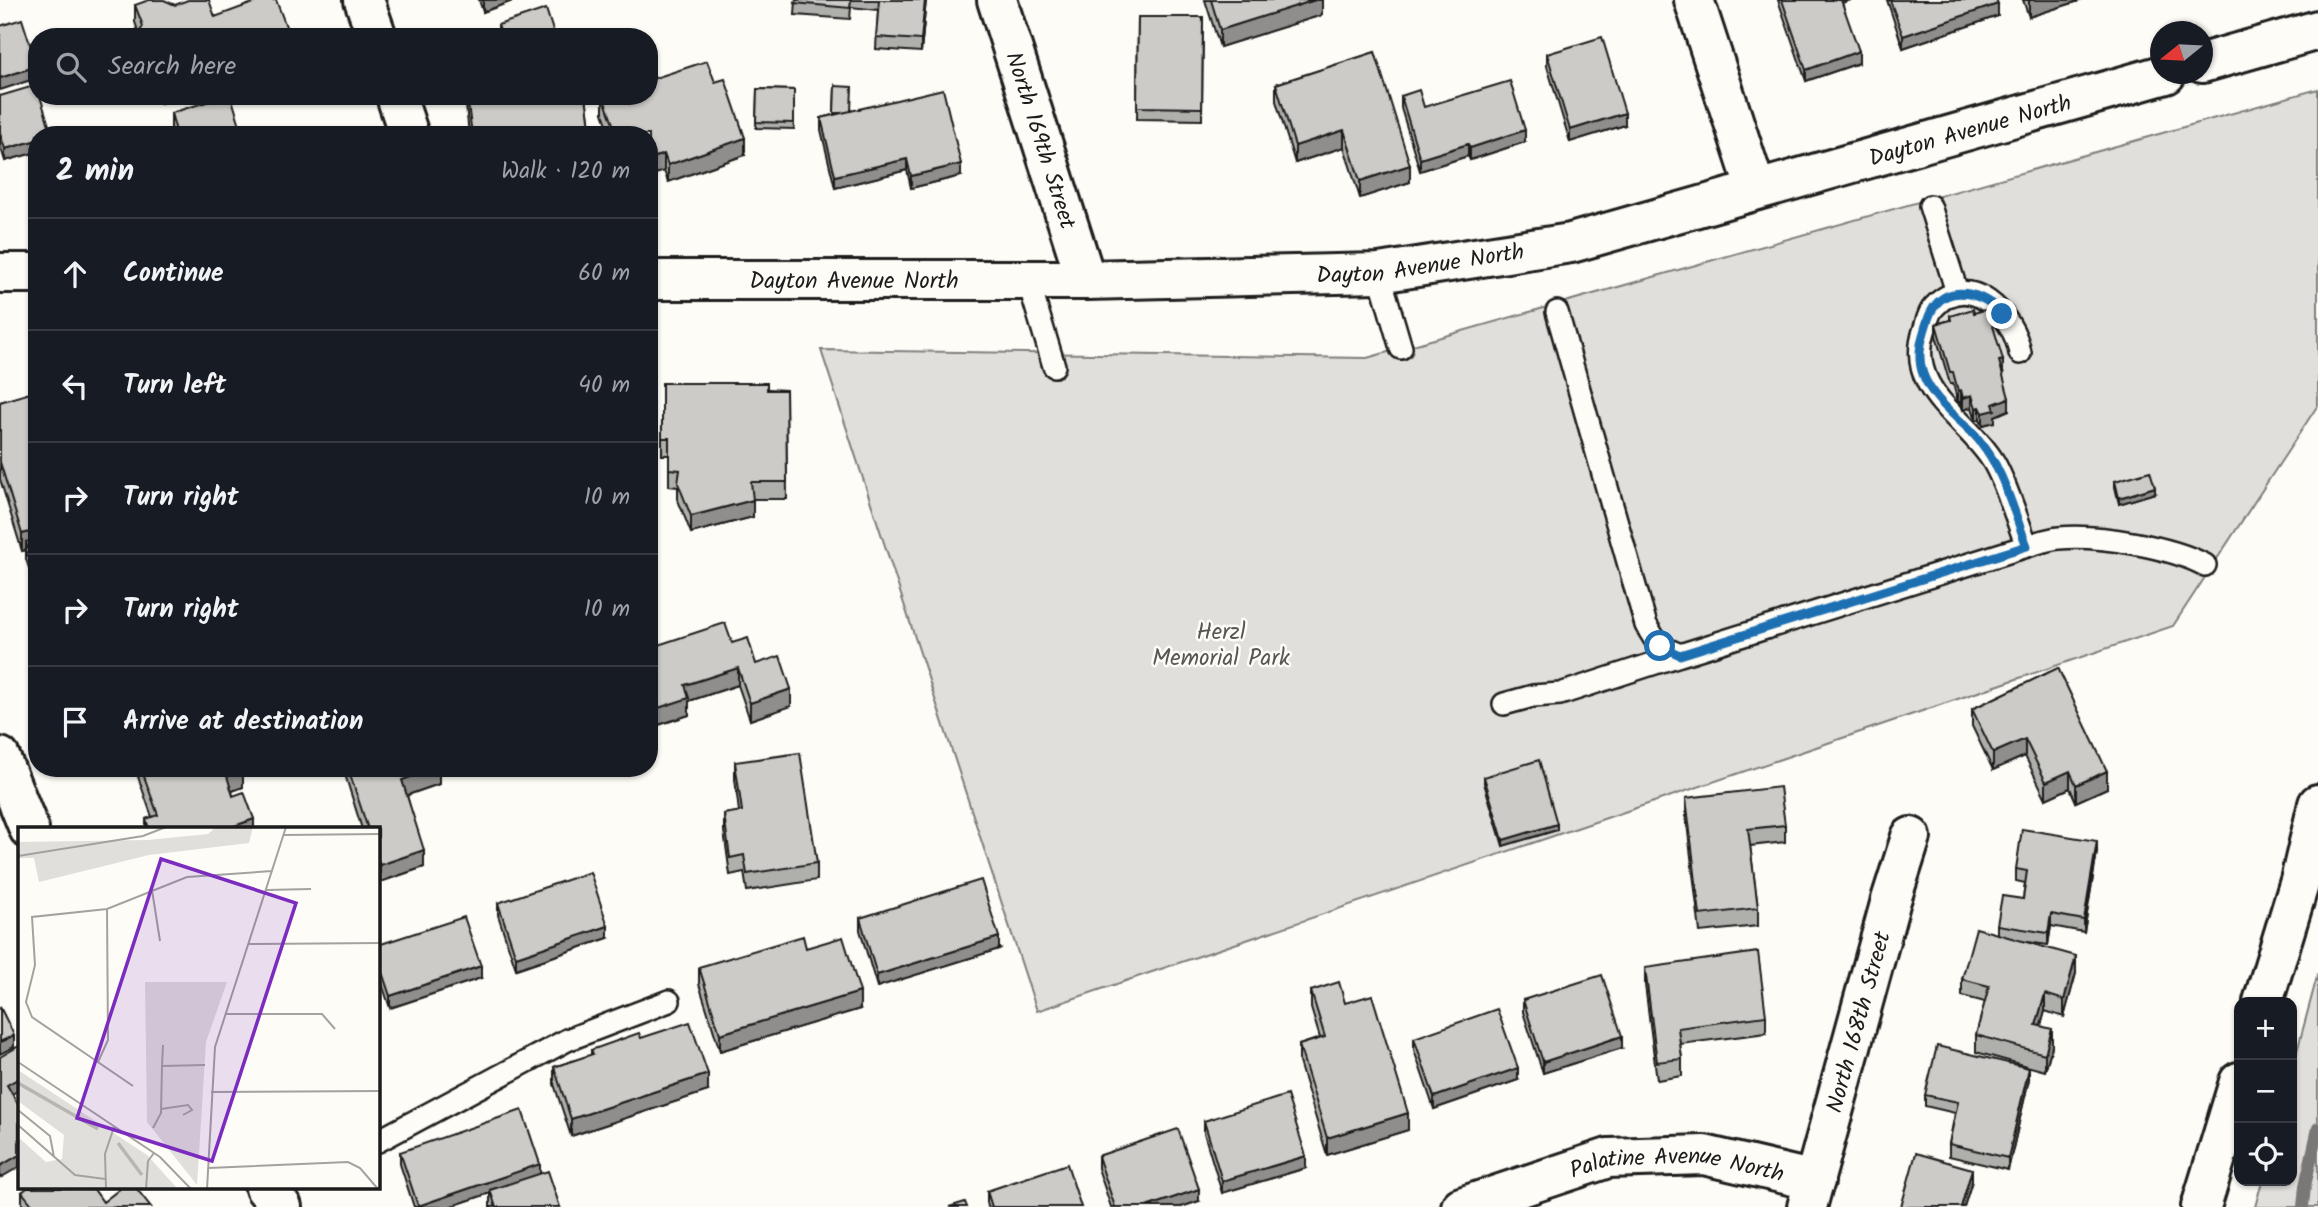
<!DOCTYPE html>
<meta charset="utf-8">
<style>
:root{--surface:#171b24;--page:#20242c;--text:#f1f3f6;--muted:#9ea1a6;--line:#363941}
body{margin:0;font-family:Kalam,sans-serif;background:var(--page);color:var(--text)}
.controls{position:absolute;right:21px;bottom:21px;display:grid;overflow:hidden;border-radius:14px;box-shadow:0 2px 5px #0004}
.controls button{width:63px;height:63px;display:grid;place-items:center;padding:0;border:0;border-bottom:2px solid var(--line);background:var(--surface);color:var(--text);font:35px sans-serif}
.compass{position:absolute;left:2150px;top:21px;width:63px;height:63px;border-radius:50%;background:var(--surface);box-shadow:0 2px 5px #0004;rotate:252deg}
.stop{position:absolute;width:21px;height:21px;margin:-16px;border:5px solid #1f6fb2;border-radius:50%;background:#fff}
.stop.end{background:#1f6fb2;border-color:#fff;box-shadow:0 2px 7px #0008}
.list{margin:0;padding:0;list-style:none}
h2{display:flex;justify-content:space-between;align-items:center;height:91px;margin:0;padding:0 28px;font-size:30px}
h2 small{font-size:23px;font-weight:400;color:var(--muted)}
.list li{display:grid;grid-template-columns:46px 1fr auto;gap:21px;align-items:center;box-sizing:border-box;height:112px;padding:0 28px;border-top:2px solid var(--line)}
.list b{display:block;font-size:26px;white-space:nowrap}
.list em{font-size:23px;font-style:normal;color:var(--muted)}
.icon{flex:none;width:38px;height:38px;fill:none;stroke:currentColor;stroke-width:2;stroke-linecap:round;stroke-linejoin:round}
.map{position:relative;flex:none;width:2318px;height:1207px;overflow:hidden}
.search{position:absolute;background:var(--surface);box-shadow:0 2px 5px #0004;left:28px;top:28px;width:630px;height:77px;display:flex;align-items:center;gap:18px;box-sizing:border-box;padding:0 24px;border-radius:28px;color:var(--muted);font-size:26px}
.panel{position:absolute;background:var(--surface);box-shadow:0 2px 5px #0004;left:28px;top:126px;width:630px;height:651px;border-radius:28px}
.map>svg:first-child{display:block}
</style>
<div class="map">
<svg width="2318" height="1207" viewBox="0 0 2318 1207">
<rect width="100%" height="100%" fill="#fdfcf7"/>
<filter id="ink" filterUnits="userSpaceOnUse"><feTurbulence type="fractalNoise" baseFrequency=".0143" numOctaves="2"/><feDisplacementMap in="SourceGraphic" scale="14" xChannelSelector="R" yChannelSelector="G"/><feConvolveMatrix kernelMatrix="1 2 1 2 8 2 1 2 1" color-interpolation-filters="sRGB"/></filter>
<g filter="url(#ink)">
<!-- green -->
<path fill="#e0dfdb" stroke="#7e7e7c" stroke-width="2" d="M2318,89V405L2173,626L1037,1011L821,350L1367,358Z
M2318,973V1207H2255L2262,1181H2292V1070Z"/>
<g fill="none" stroke-linecap="round" stroke-linejoin="round">
<!-- stream -->
<path stroke="#797876" stroke-width="12" d="M2303,1207L2305,1186L2318,1128"/>
<!-- service casing -->
<g stroke="#1c1c1c" stroke-width="26">
<path id="service" d="M1930,206L1957,292
M1379,273L1401,348
M1028,280L1054,366
M1557,312L1646,625L1659,646L1680,655L2027,546C2037,543 2048,539 2059,538C2098,534 2171,547 2205,565
M2020,353C2014,315 1969,268 1934,307C1928,313 1927,323 1924,331C1905,391 1967,418 1993,461C2006,482 2017,521 2027,546
M1504,704L1533,696L1560,694L1680,655
M378,1141L567,1040L669,1001"/>
</g>
<!-- minor casing -->
<g stroke="#1c1c1c" stroke-width="44">
<g id="minor">
<path d="M364,0L377,37"/>
<path id="s1" d="M997,0L1086,280"/>
<path d="M1694,0L1756,190"/>
<path d="M396,96L409,135"/>
<path d="M0,757L29,829"/>
<path d="M265,1188L282,1207"/>
<path id="s2" d="M1461,1207L1608,1158L1704,1155L1815,1181"/>
<path id="s3" d="M1807,1207L1891,900L1911,837"/>
</g>
</g>
<!-- tertiary casing -->
<g stroke="#1c1c1c" stroke-width="44">
<g id="tertiary">
<path d="M2202,63L2318,30"/>
<path d="M0,273H37"/>
<path id="s4" d="M649,280H1086L1379,273L1571,243L2166,74"/>
<path d="M2263,1002L2300,881L2318,804"/>
<path d="M2201,1207L2239,1082"/>
</g>
</g>
<!-- service -->
<use href="#service" stroke="#fdfcf7" stroke-width="21"/>
<!-- minor -->
<use href="#minor" stroke="#fdfcf7" stroke-width="38"/>
<!-- tertiary -->
<use href="#tertiary" stroke="#fdfcf7" stroke-width="38"/>
</g>
<!-- wall -->
<path fill="#afafac" stroke="#1c1c1c" stroke-width="2" d="M479,0H515L483,12Z
M796,0H926L921,52L876,49L878,10L851,7L850,19L795,15Z
M1205,0H1322V15L1220,47Z
M1778,0H1851L1842,3L1859,63L1806,81Z
M1887,0H1996L1998,16L1903,48Z
M2023,0H2082L2029,17Z
M135,5H175L290,37H140L135,22Z
M1138,17H1203L1202,120L1137,119Z
M498,25L555,37H498Z
M1375,52L1410,182L1360,198L1344,147L1295,163L1276,101V84Z
M1547,54L1625,125L1570,142L1547,66Z
M715,82L745,155L668,182L664,171L649,176V135H611L603,113V96Z
M835,86L851,111L961,176L911,188L907,170L835,188L821,130V118L834,115Z
M757,89L794,90V129L756,128Z
M0,96L37,135V152L5,161L0,145Z
M465,96H586L591,135H469Z
M1401,96L1424,107L1525,142L1470,160L1468,156L1420,171L1401,108Z
M171,113L243,135H172L171,130Z
M1950,316L2003,372H2002L2009,410L1995,416V422L1983,425L1980,419L1976,420L1972,407L1963,410L1961,402H1958L1953,384H1950L1936,336V324L1950,320Z
M662,383L786,390L787,499H753V517L691,533L678,500V487L669,486V455H662Z
M37,391V592L26,559V550L22,551L0,479V402Z
M2115,481L2155,493L2119,504L2115,487Z
M649,635L655,646L732,643L756,664L791,706L750,720L738,685L689,701V715L649,728Z
M2058,668L2107,788L2076,802L2070,788L2046,799L2025,756L1993,770L1972,726V709Z
M735,762L817,863V880L747,891L744,872L730,875L724,831V814L739,812L735,779Z
M135,768H242L243,787L232,791L233,796L254,829H146V819L152,817Z
M343,768H439V784L407,795L424,867L380,882L378,877V829H362Z
M1484,777L1557,830L1503,846L1484,783Z
M1686,798L1785,825V842L1750,846L1758,908V926L1700,932L1686,815Z
M2097,852L2084,932L2051,926L2048,945L2021,941L2076,973L2064,1017L2045,1011L2041,1026L2052,1046L2045,1071L1976,1052V1035L1985,1002L1962,996V979L1997,934V925L2023,899L2025,883L2016,881V869Z
M498,903L608,938L516,969L498,915Z
M860,918L999,949L877,987L860,930Z
M378,945L481,978L390,1008L378,972Z
M806,948L860,1009L720,1051L699,984V967Z
M1645,968L1766,1016V1033L1680,1044L1682,1059V1076L1657,1080L1645,985Z
M1311,991L1345,1003L1408,1130L1327,1155L1299,1062V1045L1320,1038L1311,1008Z
M1523,1000L1622,1048L1543,1073L1523,1012Z
M641,1038L708,1091L571,1136L554,1084V1067L591,1055V1050Z
M1414,1038L1518,1080L1434,1109L1414,1050Z
M2029,1079L2008,1170L1949,1156V1144L1955,1113L1925,1106V1095Z
M1204,1121L1306,1168L1222,1193L1204,1133Z
M400,1152L540,1174L560,1207H490V1193L449,1207H414L400,1164Z
M1098,1156L1199,1201L1181,1207H1111L1098,1168Z
M987,1191L1081,1207H988L987,1202Z
M22,1192L103,1202L151,1207H25L22,1204Z"/>
<!-- shaded-wall -->
<path fill="#8f8e8c" stroke="#1c1c1c" stroke-width="2" d="M483,0H515L483,12Z
M925,0H926L921,52V40Z
M1315,0H1322V15L1220,47V30Z
M2029,0H2082L2029,17Z
M1998,4V16L1903,48V36Z
M1859,51V63L1806,81V70Z
M37,66V78L0,90V78Z
M161,96H179L161,103Z
M1625,113V125L1570,142V130Z
M1344,130V147L1295,163V146Z
M1525,130V142L1470,160V148Z
M745,138V155L668,182V165Z
M37,140V152L5,161V149Z
M1468,144V156L1420,171V159Z
M664,154V171L649,176V159Z
M907,159V170L835,188V176Z
M961,164V176L911,188V176Z
M1410,165V182L1360,198V181Z
M2003,360V372L1999,373V361Z
M1961,390V402H1958V391Z
M1972,395V407L1963,410V398Z
M2009,398V410L1995,416V422L1983,425V413L1993,404Z
M1980,407V419L1976,420V408Z
M2155,487V493L2119,504V498Z
M753,500V517L691,533V516Z
M37,530V547L26,542V550L22,551V534Z
M738,668V685L689,701V715L649,728V711L685,685Z
M791,689V706L750,720V703Z
M2025,739V756L1993,770V753Z
M435,768H439V784L402,797V780Z
M243,770V787L227,793V776Z
M2070,771V788L2046,799V782Z
M2107,771V788L2076,802V785Z
M254,819V829H226Z
M1557,824V830L1503,846V840Z
M2097,841V852L2084,932V920Z
M424,850V867L380,882V865Z
M2051,914V926L2048,945V933Z
M608,926V938L516,969V957Z
M999,937V949L877,987V975Z
M2076,956V973L2064,1017V1000Z
M481,966V978L390,1008V996Z
M860,992V1009L720,1051V1034Z
M2045,994V1011L2036,1042V1025Z
M2052,1029V1046L2045,1071V1054Z
M14,1035V1047L0,1054V1042Z
M1622,1036V1048L1543,1073V1062Z
M1518,1068V1080L1434,1109V1097Z
M2029,1068V1079L2008,1170V1158Z
M708,1074V1091L571,1136V1119Z
M19,1078V1090L7,1097V1085Z
M1408,1113V1130L1327,1155V1138Z
M19,1155V1167L0,1178V1166Z
M1306,1156V1168L1222,1193V1181Z
M540,1164V1176L490,1190V1193L449,1207H418V1206Z
M1972,1169V1181L1964,1207H1961Z
M1199,1189V1201L1181,1207H1146Z"/>
<!-- building -->
<path fill="#cccbc8" stroke="#1c1c1c" stroke-width="2" d="M149,0H164L175,5L188,0H209L215,17L261,0H276L290,37H142L140,32L143,26L135,5Z
M796,0H851L850,8L795,3Z
M879,0H925L921,40L876,37Z
M1211,0H1315L1220,30Z
M1782,0H1841L1859,51L1806,70Z
M1890,0H1996L1998,4L1903,36Z
M546,9L555,37H502L498,25Z
M1138,17H1203L1202,108L1137,107Z
M22,19L37,66L0,78V26Z
M1602,37L1625,113L1570,130L1547,54Z
M1375,52L1410,165L1360,181L1344,130L1295,146L1276,84Z
M707,61L715,82L725,79L745,138L668,165L664,154L649,159V135H617L603,96H649V80Z
M1510,81L1525,130L1470,148L1468,144L1420,159L1401,96L1419,90L1424,107Z
M37,85V96H40L52,135H37V140L5,149L0,133V96Z
M835,86L852,87L851,111L841,113H834Z
M757,89L794,90V123L756,122Z
M943,89L961,164L911,176L907,159L835,176L821,118Z
M226,96H231L243,135H177L171,113Z
M467,96H586L591,135H472Z
M259,126L301,135H256Z
M1973,309L1974,313L1988,309L2003,360L1999,361L2009,398L1993,404L1995,410L1983,413L1980,407L1976,408L1972,395L1963,398L1961,390L1958,391L1953,372H1950L1936,324L1951,320L1950,316Z
M662,383H767V390H786L787,482H751L753,500L691,516L678,483L680,470L669,469V438H662Z
M37,391V530L22,534L0,462V402Z
M2150,471L2155,487L2119,498L2115,481Z
M37,539V575L26,542Z
M725,623L732,643L748,638L756,664L780,656L791,689L750,703L738,668L685,685L689,698L649,711V635H651L655,646Z
M2058,668L2107,771L2076,785L2070,771L2046,782L2025,739L1993,753L1972,709Z
M800,753L817,863L747,874L744,855L730,858L724,814L742,811L735,762Z
M1539,760L1557,824L1503,840L1484,777Z
M141,768H242L243,770L227,776L233,796L244,792L254,819L226,829H149L146,819L158,815Z
M348,768H435L402,780L424,850L380,865L378,860V829H368Z
M1780,787L1785,825L1748,829L1758,908L1700,915L1686,798Z
M2022,829L2097,841L2084,920L2051,914L2048,933L1997,925L2002,896L2023,899L2027,871L2016,869Z
M590,872L608,926L516,957L498,903Z
M981,880L999,937L877,975L860,918Z
M464,917L481,966L390,996L378,960V945Z
M1976,928L2076,956L2064,1000L2045,994L2036,1025L2052,1029L2045,1054L1976,1035L1989,986L1962,979Z
M803,936L806,948L843,937L860,992L720,1034L699,967Z
M1758,952L1766,1016L1678,1028L1682,1059L1657,1062L1645,968Z
M1602,975L1622,1036L1543,1062L1523,1000Z
M1339,982L1345,1003L1372,995L1408,1113L1327,1138L1299,1045L1325,1037L1311,991Z
M0,1007L14,1035L0,1042Z
M1497,1009L1518,1068L1434,1097L1414,1038Z
M690,1022L708,1074L571,1119L554,1067L593,1054L591,1050L639,1033L641,1038Z
M19,1046V1078L7,1085L19,1106V1155L0,1166V1057Z
M1937,1046L2029,1068L2008,1158L1949,1144L1958,1102L1925,1095Z
M1287,1095L1306,1156L1222,1181L1204,1121Z
M522,1110L540,1164L418,1206L400,1152Z
M1178,1129L1199,1189L1146,1207H1115L1098,1156Z
M1916,1153L1972,1169L1961,1207H1901Z
M1067,1164L1081,1207H992L987,1191Z
M548,1171L560,1207H496L490,1190Z
M27,1188H93L103,1202L121,1188H136L151,1207H34L22,1192Z
M965,1202L967,1207H949Z"/>
</g>
<g fill="none" stroke-linecap="round" stroke-linejoin="round" filter="url(#ink)">
<!-- route -->
<path stroke="#1f6fb2" stroke-width="9" d="M1660,646L1680,655L2027,546C2013,511 2003,467 1978,439C1960,418 1933,402 1923,374C1918,361 1920,345 1924,332C1926,325 1928,318 1931,312C1946,281 1985,293 2002,314"/>
</g>
<g text-anchor="middle" stroke-width="5" stroke-linejoin="round" paint-order="stroke">
<!-- street labels -->
<g font-size="23" fill="#1c1c1c" stroke="#fdfcf7">
<text dy="8" stroke="none"><textPath href="#s4" startOffset="1339">Dayton Avenue North</textPath></text>
<text dy="8" stroke="none"><textPath href="#s1" startOffset="147">North 169th Street</textPath></text>
<text dy="8" stroke="none"><textPath href="#s4" startOffset="772">Dayton Avenue North</textPath></text>
<text dy="8" stroke="none"><textPath href="#s4" startOffset="205">Dayton Avenue North</textPath></text>
<text dy="8" stroke="none"><textPath href="#s3" startOffset="192">North 168th Street</textPath></text>
<text dy="8" stroke="none"><textPath href="#s2" startOffset="224">Palatine Avenue North</textPath></text>
</g>
<!-- park labels -->
<g font-size="23" fill="#575655" stroke="#fdfcf7">
<text x="1221" y="639">Herzl<tspan x="1221" dy="26">Memorial Park</tspan></text>
</g>
</g>
<!-- overview -->
<g transform="translate(18 827)">
<rect width="362" height="362" fill="#fdfcf7"/>
<path d="M198,0H235L231,16L131,28L21,55L16,31H0V15L130,13L190,7ZM127,155H209L188,215L179,358L129,295ZM0,243L129,328L159,361L0,362V310L28,335L44,332L46,308L0,274Z" fill="#e0dfdb"/>
<path fill="none" stroke="#b7b6b2" stroke-width="3.5" d="M0,256L80,302M100,316L124,348"/>
<path fill="none" stroke="#a3a29f" stroke-width="2" d="M266,8L363,7M0,29L125,9L148,0M134,63L142,114M248,63L293,62M230,117L363,116M207,187H304L317,202M0,235L142,330L173,362M80,235L90,213L89,82M144,239L145,218M115,259L14,190L8,175L17,138L14,90L89,82L169,50L254,44M193,265L363,264M143,282L170,278L174,283L165,288M0,283L32,309L36,330M0,298L57,348L87,352M135,301L143,286L144,239L187,238M190,341L330,335L342,341L360,362M88,362L87,327L96,300M128,362L130,334L136,326M189,362L197,220L268,0"/>
<path fill="#7b2cbf" fill-opacity="0.15" stroke="#7b2cbf" stroke-width="3.5" d="M143,32L278,76L194,334L59,291Z"/>
<rect width="362" height="362" fill="none" stroke="#1c1c1c" stroke-width="3.5"/>
</g>
</svg>
<div class="controls">
<button>+</button>
<button>−</button>
<button><svg class="icon" aria-label="locate" viewBox="0 0 24 24"><circle cx="12" cy="12" r="6"/><path d="M12 2v4M12 18v4M2 12h4M18 12h4"/></svg></button>
</div>
<svg class="compass" viewBox="-18 -18 36 36"><path d="M0-13l5 13h-10z" fill="#e53935"/><path d="M0 13l5-13h-10z" fill="#9ea1a6"/></svg>
<div class="stop" style="left:1660px;top:646px"></div>
<div class="stop end" style="left:2002px;top:314px"></div>
<div class="search"><svg class="icon" aria-label="search" viewBox="0 0 24 24"><circle cx="10" cy="10" r="6"/><path d="M15 15l6 6"/></svg>Search here</div>
<section class="panel">
<h2>2 min<small>Walk · 120 m</small></h2>
<ul class="list">
<li><svg class="icon" aria-label="ahead" viewBox="0 0 24 24"><path d="M12 20V5M6 11l6-6 6 6"/></svg><div><b>Continue</b></div><em>60 m</em></li>
<li><svg class="icon" aria-label="left" viewBox="0 0 24 24"><path d="M17 20v-9H6M10 6l-5 5 5 5"/></svg><div><b>Turn left</b></div><em>40 m</em></li>
<li><svg class="icon" aria-label="right" viewBox="0 0 24 24"><path d="M7 20v-9h11M14 6l5 5-5 5"/></svg><div><b>Turn right</b></div><em>10 m</em></li>
<li><svg class="icon" aria-label="right" viewBox="0 0 24 24"><path d="M7 20v-9h11M14 6l5 5-5 5"/></svg><div><b>Turn right</b></div><em>10 m</em></li>
<li><svg class="icon" aria-label="arrive" viewBox="0 0 24 24"><path d="M6 21V4h12l-3 4 3 4H6"/></svg><div><b>Arrive at destination</b></div></li>
</ul>
</section>
</div>
